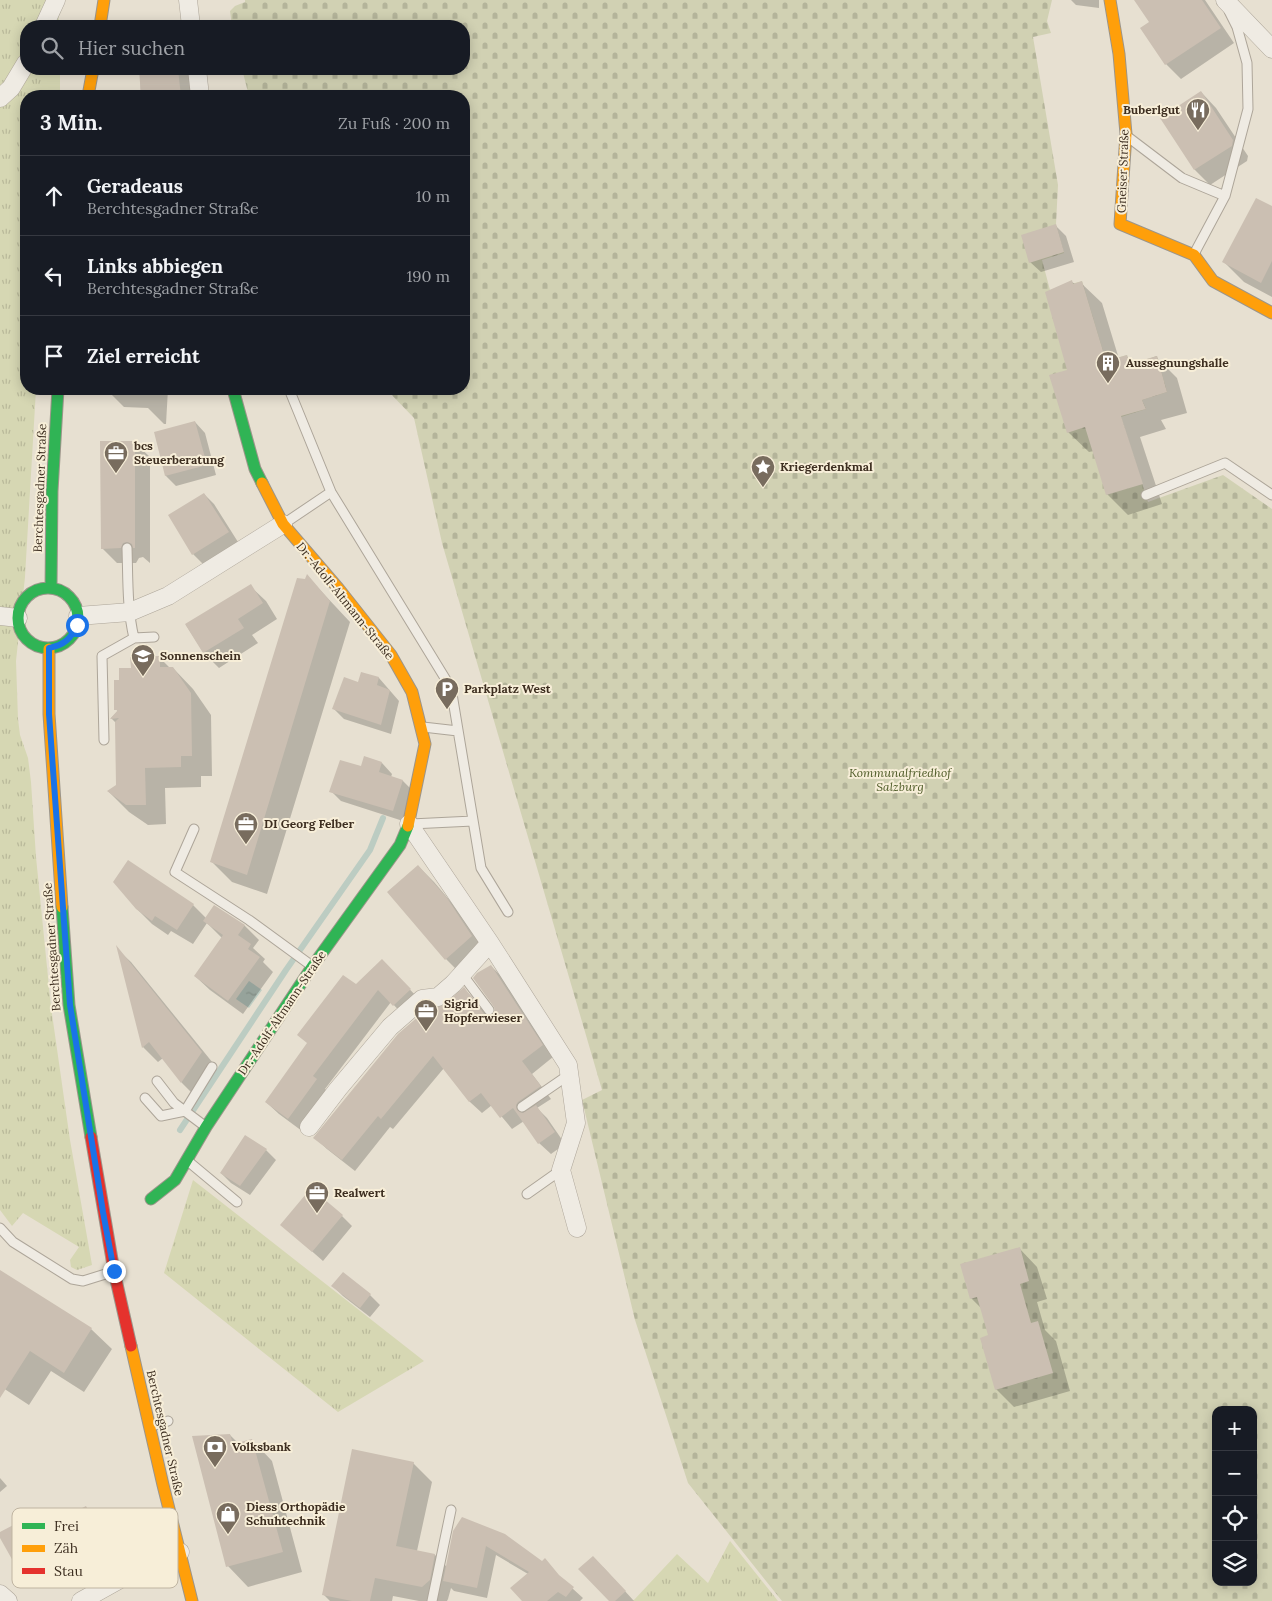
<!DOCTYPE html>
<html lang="de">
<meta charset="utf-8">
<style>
:root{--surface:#171b24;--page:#20242c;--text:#f1f3f6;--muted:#9ea1a6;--line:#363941}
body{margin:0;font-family:Lora,serif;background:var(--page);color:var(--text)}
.controls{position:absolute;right:15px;bottom:15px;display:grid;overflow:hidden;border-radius:10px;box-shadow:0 2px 12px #0003}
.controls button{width:45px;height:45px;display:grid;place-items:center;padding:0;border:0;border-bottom:1px solid var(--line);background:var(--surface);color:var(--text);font:25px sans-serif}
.stop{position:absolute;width:15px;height:15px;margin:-11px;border:4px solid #1a73e8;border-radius:50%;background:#fff}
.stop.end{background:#1a73e8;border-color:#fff;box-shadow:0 1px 5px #0008}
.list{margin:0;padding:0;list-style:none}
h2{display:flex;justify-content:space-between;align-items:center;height:65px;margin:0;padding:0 20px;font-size:21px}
h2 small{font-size:16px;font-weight:400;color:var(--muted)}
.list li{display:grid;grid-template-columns:32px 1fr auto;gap:15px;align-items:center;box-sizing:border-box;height:80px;padding:0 20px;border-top:1px solid var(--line)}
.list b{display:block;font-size:19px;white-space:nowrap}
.list p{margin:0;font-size:16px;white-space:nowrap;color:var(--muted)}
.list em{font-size:16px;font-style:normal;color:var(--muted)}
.icon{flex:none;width:28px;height:28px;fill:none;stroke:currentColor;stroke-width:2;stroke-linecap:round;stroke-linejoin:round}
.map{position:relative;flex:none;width:1272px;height:1601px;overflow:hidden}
.search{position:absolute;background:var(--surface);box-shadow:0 2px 12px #0003;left:20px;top:20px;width:450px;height:55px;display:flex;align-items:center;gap:12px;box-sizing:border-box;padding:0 18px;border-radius:20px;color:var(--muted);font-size:19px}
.panel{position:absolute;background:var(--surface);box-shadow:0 2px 12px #0003;left:20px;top:90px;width:450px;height:305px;border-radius:20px}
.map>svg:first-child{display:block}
</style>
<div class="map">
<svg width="1272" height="1601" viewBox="0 0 1272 1601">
<defs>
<pattern id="grass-tufts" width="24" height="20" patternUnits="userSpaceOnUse" patternTransform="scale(1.25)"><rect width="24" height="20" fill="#d6d7b3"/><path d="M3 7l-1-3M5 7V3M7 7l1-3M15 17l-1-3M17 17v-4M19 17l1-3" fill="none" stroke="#b9b99a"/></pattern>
<pattern id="cemetery-stones" width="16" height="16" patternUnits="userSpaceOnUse" patternTransform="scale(1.25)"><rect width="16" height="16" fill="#d1d1b3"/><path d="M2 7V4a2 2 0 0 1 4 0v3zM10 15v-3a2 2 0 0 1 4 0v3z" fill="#b4b49a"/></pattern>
<pattern id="water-ripples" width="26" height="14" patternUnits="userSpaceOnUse" patternTransform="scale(1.25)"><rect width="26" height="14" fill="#bcccc2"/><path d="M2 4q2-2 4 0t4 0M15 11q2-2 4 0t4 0" fill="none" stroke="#a2b0a6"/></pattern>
</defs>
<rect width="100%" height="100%" fill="#e7e0d1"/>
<!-- grass -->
<path fill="url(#grass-tufts)" d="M0,0H58L59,26H26V69H60V92L59,96H26V389H36L25,577L16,661L18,719L20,735L28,758L31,782L36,857L51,1007L70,1140L92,1265L77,1270L71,1267L70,1260L79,1247L23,1213L12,1226L0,1210Z
M193,1180L424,1361L338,1412L164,1273Z
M730,1541L778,1601H633L677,1554L708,1583Z"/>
<!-- cemetery -->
<path fill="url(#cemetery-stones)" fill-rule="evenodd" d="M245,0H1052L1047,21L1051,33L1033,37L1058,185L1056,224L1064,253L1042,260L1050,290L1082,281L1106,361L1127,355L1130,364L1157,356L1167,392L1142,400L1146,409L1121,417L1148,502L1223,475L1272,509V1601H782L688,1483L635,1320L582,1100L602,1090L442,543L414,418L386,389H464V96H249L242,69H464V26H232L230,11L235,6L245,2ZM1216,1410H1253V1582H1216Z"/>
<!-- water -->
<path fill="url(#water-ripples)" d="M249,981L262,990L249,1008L236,999Z"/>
<!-- shadow -->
<path fill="#0003" d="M1071,0H1099V8L1076,5Z
M1136,0H1205L1234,43L1181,79L1166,64L1142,29L1151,23Z
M140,69H191L194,96H141Z
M1201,92L1216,108L1248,156L1247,161L1210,185L1195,170L1162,118Z
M1272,207V297L1244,282L1223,261Z
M1056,226L1066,236L1074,262L1041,272L1030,262Z
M1072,282L1075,284L1081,283L1102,303L1119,359L1126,356L1134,364L1156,357L1177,378L1187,413L1161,420L1166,429L1140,437L1162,504L1128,515L1107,494L1094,451L1089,452L1068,432Z
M109,389H168L166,424H164L148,408L124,407L109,392Z
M195,422L205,433L216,475L176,486L166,476L155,433Z
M134,442L150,457V563L143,557L139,558L136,563H117L102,548Z
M204,494L214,504L238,542L203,564L193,554Z
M307,576L350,622L267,894L232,882L212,862Z
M250,586L266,601L277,619L252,635L258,643L219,668L204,653L186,625Z
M159,657L170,668H173L193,689L211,715L212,776H201V787L165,788L166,824L148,825L129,812L109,792L118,785L116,723L111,718L118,711L115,709L121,681L132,669Z
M362,673L379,678L399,701L391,734L344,719L334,709L359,683Z
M382,763L392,774L391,777L403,781L413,791L403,821L341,801L331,791L362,768Z
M129,862L193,905L206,918L214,906L245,926L259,940L253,948L265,959L263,962L273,972L243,1014L210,990L195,976L222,938L207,923L193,944L171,931L168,935L152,924L136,908Z
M418,866L434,882L462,915L487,952L461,974L446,959Z
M118,950L131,962L217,1068L197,1098L182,1083L163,1058L158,1062L143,1047Z
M382,961L423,1003L406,1018L391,1002L325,1089L330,1093L302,1131L279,1114L266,1102L356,986Z
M491,966L503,978L553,1057L532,1074L551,1099L537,1108L547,1118L565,1144L551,1154L539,1143L524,1121L512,1129L492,1105L482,1113L470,1102L444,1068L393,1129L390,1127L355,1171L327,1149L315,1138L464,989L476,1001L488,1017L494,1016L497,1010Z
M266,1150L276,1160L250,1195L231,1183L221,1173Z
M342,1216L352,1226L323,1261L282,1225Z
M1019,1248L1037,1267L1047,1299L1037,1302L1045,1330L1056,1341L1070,1391L1014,1407L996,1389L990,1336L982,1309L971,1298Z
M0,1271L91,1329L112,1349L84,1392L51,1371L29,1405L0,1386Z
M343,1274L370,1295L380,1305L370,1317L343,1296L333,1286Z
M230,1435L239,1444L252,1440L272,1461L302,1572L248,1587L228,1566Z
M413,1463L432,1482L417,1551L435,1555L447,1567L454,1531L562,1579L583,1598L580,1601H523L528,1574L496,1555L487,1598L454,1591L451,1588L448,1599L447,1601H419L393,1596L392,1601H330L323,1594Z
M0,1478L7,1486L0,1492Z
M86,1508L101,1523L117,1553L84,1570L79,1565L56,1576L54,1575L34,1585L19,1570L0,1534L21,1522L30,1531L53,1519L57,1522Z
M603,1567L634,1601H610Z"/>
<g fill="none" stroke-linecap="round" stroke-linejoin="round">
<!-- stream -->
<path stroke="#bcccc2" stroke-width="6" d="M180,1130L286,970L370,850L383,818"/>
</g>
<!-- building -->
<path fill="#cbbfb2" d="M1134,0H1202L1221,28L1165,65L1140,28L1149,22Z
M139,69H178L181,96H141Z
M1201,91L1233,140L1232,146L1194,170L1160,118Z
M1256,198L1272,206V261L1261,283L1222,262Z
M1056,224L1064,252L1029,263L1021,235Z
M1072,280L1073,284L1082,281L1106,361L1127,355L1130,364L1157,356L1167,392L1142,400L1146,409L1121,416L1143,484L1106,495L1085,427L1067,433L1049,375L1067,370L1045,292Z
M195,421L207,465L165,476L154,432Z
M100,441H135V548H133L132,544L127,542L123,543L121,548L101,549Z
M204,493L229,532L192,555L168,515Z
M307,574L330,601L247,875L210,862L297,578L305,579Z
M251,584L263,603L238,619L244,628L203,653L185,624Z
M160,656V667H173L191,693L192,756H181V767L145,768L146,805H126L107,791L116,785L115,722L119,718L110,719L118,710H114V680H119V668H131L130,657Z
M361,672L379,677L377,685L390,690L381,725L332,709L344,677L358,682Z
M364,756L382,762L379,772L403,780L393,811L329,792L340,760L361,766Z
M128,860L194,904L177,930L155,916L152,921L136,909L113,882Z
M418,865L447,898L472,936L445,960L387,892Z
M214,905L245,925L238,935L251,944L248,949L260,957L228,1001L194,976L223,935L203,921Z
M116,945L202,1052L181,1083L149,1042L142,1048Z
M382,959L411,989L393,1006L378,990L313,1076L317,1079L288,1119L265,1102L307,1043L297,1035L343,975L356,984Z
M491,965L543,1045L522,1061L541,1086L518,1102L516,1105L517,1110L523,1113L536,1105L555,1132L538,1144L513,1108L500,1118L481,1093L469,1102L433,1056L381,1119L378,1116L342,1160L313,1138L398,1034L427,1009L444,1005L464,987L484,1014L489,1016L493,1015L495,1010L494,1007L473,978L477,973Z
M245,1135L267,1149L240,1186L220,1173Z
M311,1188L343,1215L312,1252L280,1225Z
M1020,1247L1029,1281L1020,1284L1031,1323L1038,1321L1053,1373L995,1390L980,1338L988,1335L977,1297L970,1299L960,1264Z
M0,1270L92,1328L64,1373L30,1351L0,1398Z
M343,1272L371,1294L360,1308L331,1286Z
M230,1434L233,1444L252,1439L283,1552L226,1567L192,1436Z
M352,1449L414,1462L396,1546L435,1554L430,1580L422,1587L375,1578L370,1601H352L322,1595Z
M86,1506L102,1537L67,1555L64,1549L39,1562L38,1560L18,1570L0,1538V1532L21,1521L27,1531L53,1517L55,1522Z
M462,1517L505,1534L542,1561L545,1558L559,1575L574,1587L566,1597L558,1592L547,1601H522L510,1588L529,1572L486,1546L477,1588L443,1581L453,1531Z
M593,1556L626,1591L615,1601H609L578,1569Z"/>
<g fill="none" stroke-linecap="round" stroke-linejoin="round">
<!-- lane casing -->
<g stroke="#ada599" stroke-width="11">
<path id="lane" d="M1128,137L1182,178L1225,196
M1194,254L1225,196L1248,109L1247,63L1237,27L1229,11
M289,389L331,492L451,688L481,868L508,912
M1146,495L1225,463L1272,495
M285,523L331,492
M127,548C128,578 127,609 134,638
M423,727L458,731
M104,740L102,656L134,638L154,637
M411,824L473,821
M194,829L175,872L249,920L312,966
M462,974L489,1010
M157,1081L174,1103L206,1127
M145,1098L161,1116L185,1111L212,1067
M522,1107L570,1074
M189,1162L237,1202
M527,1194L561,1170
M0,1228L13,1242L72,1279L83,1281L112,1272
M152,1426L168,1421
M432,1601L451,1510"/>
</g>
<!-- street casing -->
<g stroke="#ada599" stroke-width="19">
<path id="street" d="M188,0L191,26
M1225,0L1272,49
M44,26L56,0
M197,69L200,96
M0,98L11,88L26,63
M0,616L18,618
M78,616L130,612L168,596L283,524
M490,943L568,1065L576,1123L561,1170L577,1228
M309,1127L338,1089L390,1027L422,999L438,997L453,984L490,943L409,824
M0,1594L8,1601
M81,1601L151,1562L180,1552"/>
</g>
<!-- fast casing -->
<g stroke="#9c958a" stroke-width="13">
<path id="fast" d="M233,389L255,469L262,483
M51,588L52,491L58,389
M18 618a30 30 0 1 1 60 0a30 30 0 1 1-60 0Z
M62,907L69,1005L91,1137
M151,1199L175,1180L206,1127L312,967L400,845L408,826"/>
</g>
<!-- slow casing -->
<g stroke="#9c958a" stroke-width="13">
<path id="slow" d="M1110,0L1119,54L1126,134L1120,224L1194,255L1213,281L1272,313
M100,26L104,0
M88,96L93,69
M262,483L283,524L338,588L391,655L412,692L425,744L408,826
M49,649V714L62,907
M131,1346L163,1485L192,1601"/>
</g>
<!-- jam casing -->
<g stroke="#9c958a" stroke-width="13">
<path id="jam" d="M91,1137L114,1271L131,1346"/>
</g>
<!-- lane -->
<use href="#lane" stroke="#efebe3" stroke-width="9"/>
<!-- street -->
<use href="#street" stroke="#efebe3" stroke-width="18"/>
<!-- fast -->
<use href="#fast" stroke="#30b455" stroke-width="11"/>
<!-- slow -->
<use href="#slow" stroke="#ff9f0a" stroke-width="11"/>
<!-- jam -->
<use href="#jam" stroke="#e5322d" stroke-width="11"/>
</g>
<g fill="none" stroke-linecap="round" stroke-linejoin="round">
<!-- route -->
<path stroke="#1a73e8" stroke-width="6" d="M77,625C71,639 64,645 49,648V714L70,1005L103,1212L114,1271"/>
</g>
<!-- icons -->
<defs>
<g id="restaurant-pin" transform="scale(1.25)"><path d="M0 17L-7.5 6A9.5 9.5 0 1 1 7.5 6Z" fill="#786c5e" stroke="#f7eed8"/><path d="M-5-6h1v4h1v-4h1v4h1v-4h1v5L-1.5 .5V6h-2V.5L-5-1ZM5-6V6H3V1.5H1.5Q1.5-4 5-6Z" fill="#fff"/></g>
<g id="building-pin" transform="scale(1.25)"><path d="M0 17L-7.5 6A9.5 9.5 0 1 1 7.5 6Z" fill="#786c5e" stroke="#f7eed8"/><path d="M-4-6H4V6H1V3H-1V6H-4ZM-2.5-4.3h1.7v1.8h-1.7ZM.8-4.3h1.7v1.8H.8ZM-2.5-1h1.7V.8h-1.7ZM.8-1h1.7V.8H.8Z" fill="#fff"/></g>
<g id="office-pin" transform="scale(1.25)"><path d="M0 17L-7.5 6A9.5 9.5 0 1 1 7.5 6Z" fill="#786c5e" stroke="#f7eed8"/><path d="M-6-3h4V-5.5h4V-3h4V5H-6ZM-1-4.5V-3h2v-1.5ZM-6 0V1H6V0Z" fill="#fff"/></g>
<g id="sight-pin" transform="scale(1.25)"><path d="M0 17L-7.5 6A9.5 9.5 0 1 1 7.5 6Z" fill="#786c5e" stroke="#f7eed8"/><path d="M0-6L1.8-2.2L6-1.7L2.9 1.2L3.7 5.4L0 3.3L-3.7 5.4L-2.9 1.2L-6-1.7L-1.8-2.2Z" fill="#fff"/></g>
<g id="school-pin" transform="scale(1.25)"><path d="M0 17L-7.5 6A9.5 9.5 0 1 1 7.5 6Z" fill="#786c5e" stroke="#f7eed8"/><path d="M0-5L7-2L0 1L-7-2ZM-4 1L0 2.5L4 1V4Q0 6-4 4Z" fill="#fff"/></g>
<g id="parking-pin" transform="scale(1.25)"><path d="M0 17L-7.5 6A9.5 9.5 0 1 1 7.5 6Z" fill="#786c5e" stroke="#f7eed8"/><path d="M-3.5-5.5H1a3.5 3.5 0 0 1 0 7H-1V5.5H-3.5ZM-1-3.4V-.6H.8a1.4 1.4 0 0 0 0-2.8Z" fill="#fff"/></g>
<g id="bank-pin" transform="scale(1.25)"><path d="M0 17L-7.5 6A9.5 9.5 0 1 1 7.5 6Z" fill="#786c5e" stroke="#f7eed8"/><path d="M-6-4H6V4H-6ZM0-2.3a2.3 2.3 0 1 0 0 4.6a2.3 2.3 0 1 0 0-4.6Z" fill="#fff"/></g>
<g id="shop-pin" transform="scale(1.25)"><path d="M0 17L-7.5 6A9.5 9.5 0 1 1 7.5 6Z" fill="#786c5e" stroke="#f7eed8"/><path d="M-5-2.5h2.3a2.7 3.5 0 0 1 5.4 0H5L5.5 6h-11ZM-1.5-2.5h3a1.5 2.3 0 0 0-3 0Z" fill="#fff"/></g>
</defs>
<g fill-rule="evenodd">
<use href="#restaurant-pin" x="1198" y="110"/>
<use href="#building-pin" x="1108" y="363"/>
<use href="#office-pin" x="116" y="453"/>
<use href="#sight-pin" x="763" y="467"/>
<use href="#school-pin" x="143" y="656"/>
<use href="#parking-pin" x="447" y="689"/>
<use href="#office-pin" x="246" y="824"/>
<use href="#office-pin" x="426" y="1011"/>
<use href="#office-pin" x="317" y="1193"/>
<use href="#bank-pin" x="215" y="1447"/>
<use href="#shop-pin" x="228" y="1514"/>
</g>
<g text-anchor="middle" stroke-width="4" stroke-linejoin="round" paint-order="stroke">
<!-- poi labels -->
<g font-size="12" font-weight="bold" fill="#3d2e20" stroke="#f7eed8" text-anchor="start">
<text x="1180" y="114" text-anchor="end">Buberlgut</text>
<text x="1126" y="367">Aussegnungshalle</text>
<text x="134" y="450">bcs<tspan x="134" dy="14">Steuerberatung</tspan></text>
<text x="780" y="471">Kriegerdenkmal</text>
<text x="160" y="660">Sonnenschein</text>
<text x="464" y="693">Parkplatz West</text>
<text x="264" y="828">DI Georg Felber</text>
<text x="444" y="1008">Sigrid<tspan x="444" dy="14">Hopferwieser</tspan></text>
<text x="334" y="1197">Realwert</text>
<text x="232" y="1451">Volksbank</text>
<text x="246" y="1511">Diess Orthopädie<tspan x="246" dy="14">Schuhtechnik</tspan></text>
</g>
<!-- street labels -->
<g font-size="12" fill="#3d2e20" stroke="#f7eed8">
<text transform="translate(1123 171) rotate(-88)" y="4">Gneiser Straße</text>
<text transform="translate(40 488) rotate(-88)" y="4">Berchtesgadner Straße</text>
<text transform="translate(345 601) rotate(51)" y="4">Dr.-Adolf-Altmann-Straße</text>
<text transform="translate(52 947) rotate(-94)" y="4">Berchtesgadner Straße</text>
<text transform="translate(282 1013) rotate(-56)" y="4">Dr.-Adolf-Altmann-Straße</text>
<text transform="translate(165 1433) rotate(77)" y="4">Berchtesgadner Straße</text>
</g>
<!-- park labels -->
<g font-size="12" font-style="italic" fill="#4d5a26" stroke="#f7eed8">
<text x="900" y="777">Kommunalfriedhof<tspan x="900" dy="14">Salzburg</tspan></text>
</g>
</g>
<!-- legend -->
<rect x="12" y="1508" width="166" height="80" rx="8" fill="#f7eed8" stroke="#bfb4a1" stroke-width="1"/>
<rect x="22" y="1523" width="23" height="6" fill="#30b455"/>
<rect x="22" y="1545" width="23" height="7" fill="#ff9f0a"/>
<rect x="22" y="1568" width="23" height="6" fill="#e5322d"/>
<g font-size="14" fill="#3d2e20">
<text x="54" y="1531">Frei</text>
<text x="54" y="1553">Zäh</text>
<text x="54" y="1576">Stau</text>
</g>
</svg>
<div class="controls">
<button>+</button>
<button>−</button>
<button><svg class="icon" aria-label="locate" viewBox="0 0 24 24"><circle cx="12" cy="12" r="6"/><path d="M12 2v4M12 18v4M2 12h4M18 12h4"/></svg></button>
<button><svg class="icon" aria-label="layers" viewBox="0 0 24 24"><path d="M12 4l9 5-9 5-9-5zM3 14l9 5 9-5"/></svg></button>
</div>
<div class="stop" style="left:77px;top:625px"></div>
<div class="stop end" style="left:114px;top:1271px"></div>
<div class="search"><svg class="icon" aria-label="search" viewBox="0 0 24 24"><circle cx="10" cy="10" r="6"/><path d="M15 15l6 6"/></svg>Hier suchen</div>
<section class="panel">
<h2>3 Min.<small>Zu Fuß · 200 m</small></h2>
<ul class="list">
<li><svg class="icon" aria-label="ahead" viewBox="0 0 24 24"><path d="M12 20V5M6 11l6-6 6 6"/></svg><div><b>Geradeaus</b><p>Berchtesgadner Straße</p></div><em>10 m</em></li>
<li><svg class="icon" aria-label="left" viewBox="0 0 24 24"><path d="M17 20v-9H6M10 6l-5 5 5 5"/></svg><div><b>Links abbiegen</b><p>Berchtesgadner Straße</p></div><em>190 m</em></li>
<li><svg class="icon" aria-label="arrive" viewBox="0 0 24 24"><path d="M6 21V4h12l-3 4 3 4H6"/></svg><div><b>Ziel erreicht</b></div></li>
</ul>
</section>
</div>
